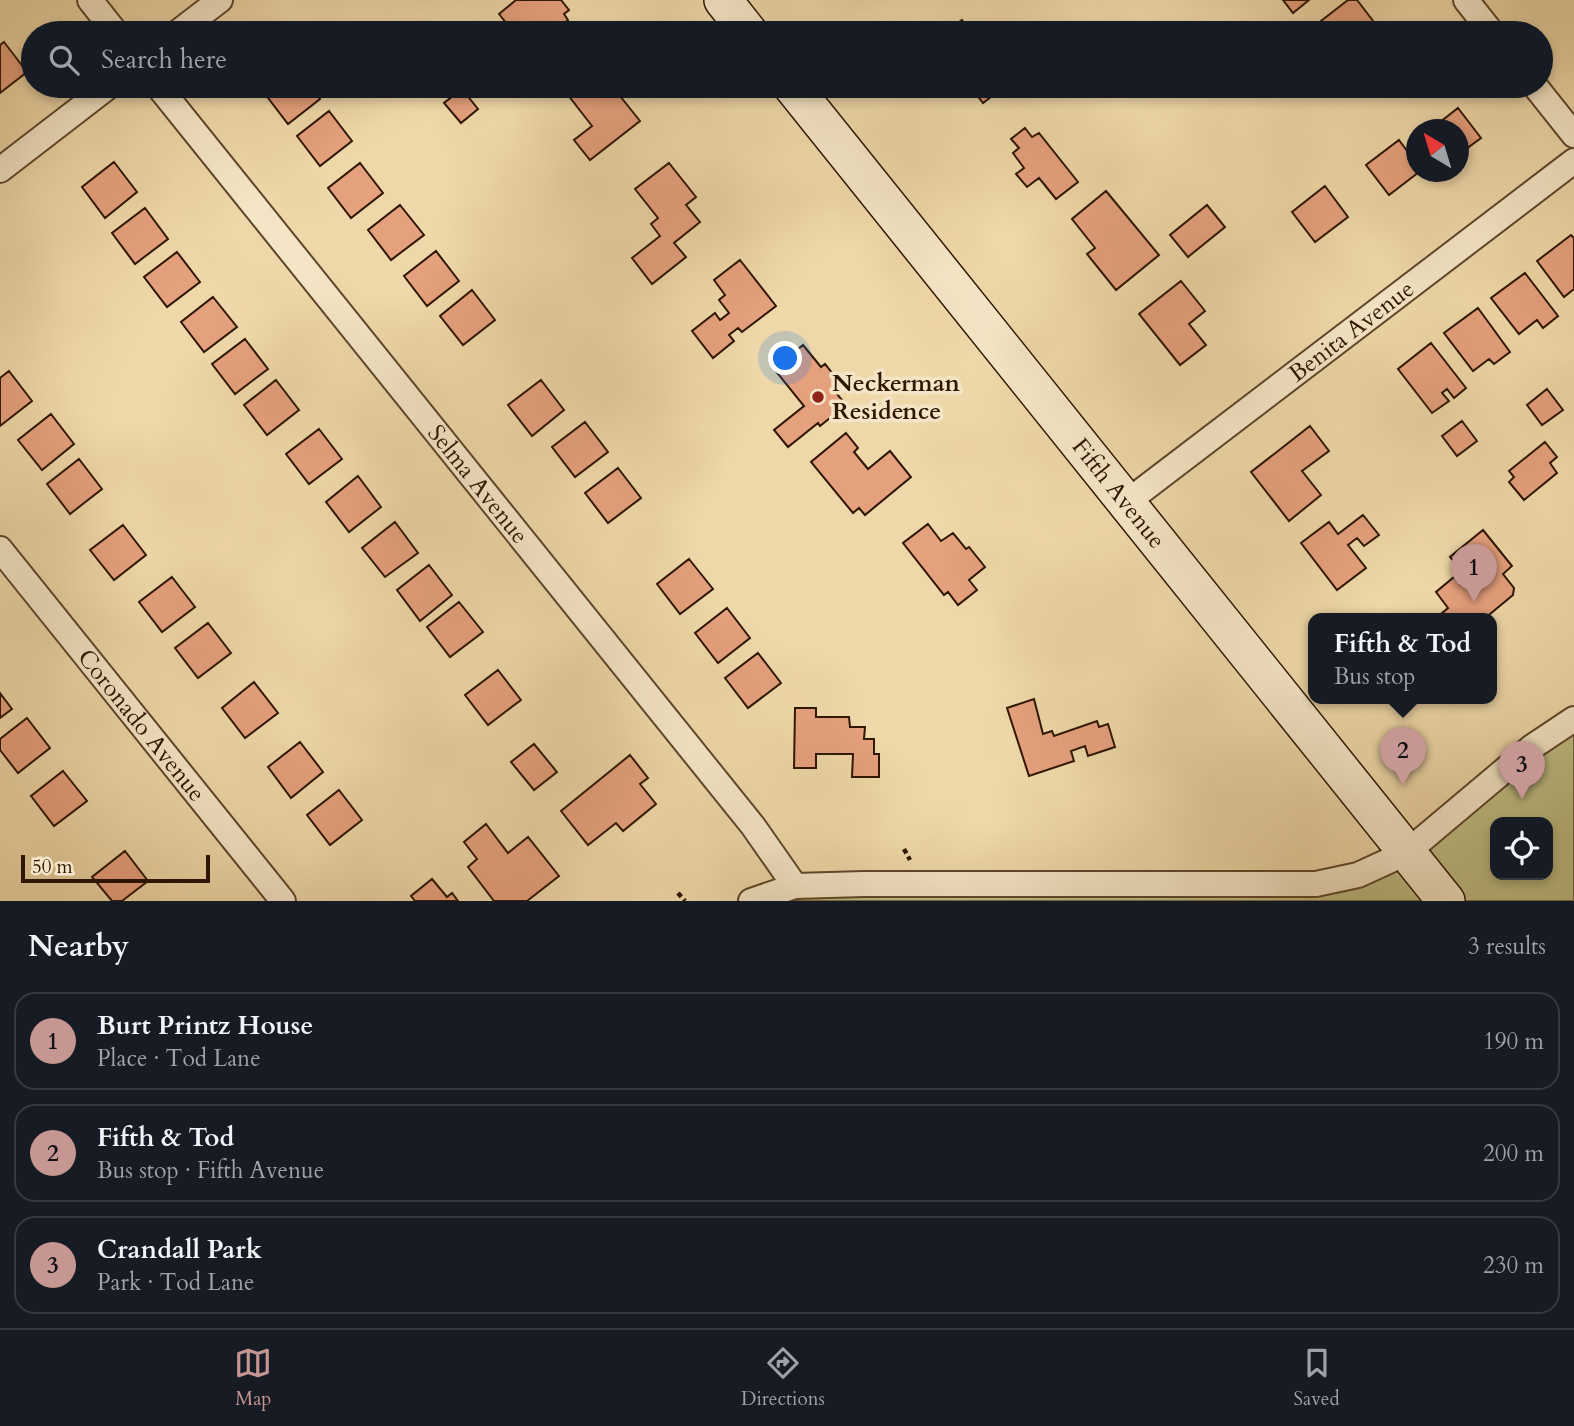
<!DOCTYPE html>
<meta charset="utf-8">
<style>
:root{--surface:#171b24;--page:#20242c;--text:#f1f3f6;--muted:#9ea1a6;--line:#363941;--accent:#c59692}
body{margin:0;font-family:Cardo,serif;background:var(--page);color:var(--text)}
.controls{position:absolute;right:21px;bottom:21px;display:grid;overflow:hidden;border-radius:14px;box-shadow:0 4px 10px #0003}
.controls button{width:63px;height:63px;display:grid;place-items:center;padding:0;border:0;border-bottom:2px solid var(--line);background:var(--surface);color:var(--text);font:35px sans-serif}
.compass{position:absolute;left:1406px;top:119px;width:63px;height:63px;border-radius:50%;background:var(--surface);box-shadow:0 4px 10px #0003;rotate:322deg}
.scale{position:absolute;left:21px;bottom:18px;width:189px;box-sizing:border-box;padding-left:7px;border:4px solid #2e1600;border-top:0;font-size:19px;line-height:24px;white-space:nowrap;color:#2e1600;-webkit-text-stroke:5px #f4e5c6;paint-order:stroke}
.you{position:absolute;left:786px;top:359px;width:24px;height:24px;margin:-18px;border:5px solid #fff;border-radius:50%;background:#1a73e8;box-shadow:0 0 0 10px #1a73e833}
.badge{display:grid;place-items:center;width:46px;height:46px;border-radius:50%;background:var(--accent);color:#111;font-size:23px;font-weight:700}
.pin{position:absolute;translate:-50% -58px;filter:drop-shadow(0 2px 4px #0008)}
.pin::after{content:'';position:absolute;top:37px;width:24px;height:21px;background:inherit;clip-path:polygon(0 0,100% 0,50% 100%)}
.popup{position:absolute;left:1308px;top:613px;width:189px;height:91px;box-sizing:border-box;display:grid;place-content:center;border-radius:14px;background:var(--surface);filter:drop-shadow(0 2px 5px #0005);font-size:23px;white-space:nowrap;color:var(--muted)}
.popup b{font-size:26px;color:var(--text)}
.popup::after{content:'';position:absolute;left:50%;top:100%;margin-left:-14px;border:14px solid transparent;border-top-color:var(--surface)}
.list{margin:0;padding:0;list-style:none}
h2{display:flex;justify-content:space-between;align-items:center;height:91px;margin:0;padding:0 28px;font-size:30px}
h2 small{font-size:23px;font-weight:400;color:var(--muted)}
.list li{display:grid;grid-template-columns:46px 1fr auto;gap:21px;align-items:center;box-sizing:border-box;height:98px;margin:0 14px 14px;padding:0 14px;border:2px solid var(--line);border-radius:21px}
.list b{display:block;font-size:26px;white-space:nowrap}
.list p{margin:0;font-size:23px;white-space:nowrap;color:var(--muted)}
.list em{font-size:23px;font-style:normal;color:var(--muted)}
.icon{flex:none;width:38px;height:38px;fill:none;stroke:currentColor;stroke-width:2;stroke-linecap:round;stroke-linejoin:round}
.map{position:relative;flex:none;width:1574px;height:901px;overflow:hidden}
.search{position:absolute;background:var(--surface);box-shadow:0 4px 10px #0003;left:21px;right:21px;top:21px;height:77px;display:flex;align-items:center;gap:18px;box-sizing:border-box;padding:0 24px;border-radius:38px;color:var(--muted);font-size:26px}
.sheet{height:427px;background:var(--surface)}
nav{display:flex;justify-content:space-around;align-items:center;box-sizing:border-box;height:98px;border-top:2px solid var(--line);background:var(--surface);font-size:19px;color:var(--muted)}
nav a{display:grid;justify-items:center;gap:4px}
nav .on{color:var(--accent)}
.map>svg:first-child{display:block}
</style>
<div class="map">
<svg width="1574" height="901" viewBox="0 0 1574 901">
<rect width="100%" height="100%" fill="#eed7a8"/>
<filter id="stains"><feTurbulence type="fractalNoise" baseFrequency=".00286" numOctaves="4"/><feColorMatrix values="0 0 0 0 .2 0 0 0 0 .09 0 0 0 0 .02 0 0 0 .5 -.17"/></filter>
<radialGradient id="worn" r=".72"><stop offset=".6" stop-color="#630" stop-opacity="0"/><stop offset="1" stop-color="#630" stop-opacity=".3"/></radialGradient>
<!-- green -->
<path fill="#bebd84" stroke="#766a42" stroke-width="2" fill-rule="evenodd" d="M1574,719V901H751L795,886L1358,875ZM1495,822H1548V875H1495Z"/>
<!-- building -->
<path fill="#e5a07d" stroke="#2e1600" stroke-width="2" d="M516,0H561L569,10L564,14L568,20L551,33H514L499,14Z
M1283,0H1309L1293,13Z
M1348,0H1357L1377,26L1368,33H1331L1321,21Z
M962,20L972,33H945Z
M4,42L27,72L0,93V45Z
M275,86H310L320,99L288,124L265,94Z
M580,86H607L613,93L616,91L640,121L590,160L574,140L592,126L568,95Z
M952,86H1005L983,103L970,86L959,95Z
M462,89L478,109L461,123L444,103Z
M1458,108L1481,138L1458,155V130H1430Z
M329,111L352,141L320,166L297,136Z
M1025,128L1032,137L1039,133L1078,182L1056,199L1039,178L1027,187L1016,174L1024,168L1013,153L1019,148L1011,139Z
M1399,140L1416,163V172H1419L1389,195L1366,165Z
M114,162L137,192L105,218L82,187Z
M360,163L383,193L351,218L328,188Z
M669,163L696,197L686,205L700,222L674,243L686,257L652,284L632,258L660,236L651,224L658,218L635,189Z
M1325,186L1348,217L1315,242L1292,212Z
M1106,191L1159,255L1116,290L1087,254L1095,248L1072,219Z
M400,205L424,235L391,260L368,230Z
M1207,205L1225,227L1188,257L1170,235Z
M145,208L168,239L135,264L112,233Z
M1571,235L1574,238V289L1564,297L1537,261Z
M436,251L459,281L427,306L404,276Z
M177,252L200,282L167,307L144,277Z
M740,260L776,306L742,332L738,328L729,335L734,341L713,358L692,331L715,313L720,320L729,313L719,300L725,295L714,280Z
M1525,273L1558,316L1543,328L1537,320L1519,334L1491,298Z
M1181,281L1205,311L1189,324L1206,345L1180,365L1139,314Z
M472,290L495,320L463,345L440,316Z
M213,297L237,327L204,352L181,322Z
M1478,308L1510,352L1494,364L1489,359L1473,371L1444,333Z
M245,339L268,369L235,394L212,364Z
M1431,343L1466,388L1454,398L1447,389L1442,393L1449,401L1432,413L1398,369Z
M803,345L821,367L825,364L840,383L833,389L846,405L820,426L818,423L788,447L774,430L804,406L774,369Z
M9,371L32,401L0,426V378Z
M276,380L299,410L267,435L244,405Z
M541,380L564,410L532,436L508,405Z
M1547,389L1563,410L1542,425L1527,405Z
M51,414L74,444L42,470L18,440Z
M1462,421L1477,441L1457,456L1442,436Z
M585,422L608,452L575,477L552,447Z
M1310,426L1329,451L1302,471L1321,495L1289,521L1251,472Z
M319,429L342,459L309,484L286,454Z
M846,433L858,448L854,452L868,469L890,451L911,477L865,515L859,508L853,513L811,462Z
M1545,442L1557,457L1550,463L1557,473L1524,500L1509,482L1514,477L1509,471Z
M79,459L102,489L70,514L47,484Z
M618,468L641,498L608,523L585,493Z
M358,476L381,507L349,532L326,502Z
M1363,515L1379,535L1364,546L1357,538L1348,545L1366,568L1337,590L1301,543L1329,522L1338,534Z
M395,522L418,553L385,577L362,548Z
M928,524L941,541L953,533L966,549L969,547L985,567L969,580L977,590L958,605L948,592L944,595L903,543Z
M123,525L146,555L114,580L90,550Z
M1483,530L1512,566L1503,574L1514,588L1513,595L1484,619H1435L1448,608L1436,592L1454,577L1461,585L1468,579L1450,557Z
M689,559L713,589L680,614L657,584Z
M429,565L452,595L420,621L397,590Z
M172,577L195,607L162,632L139,602Z
M459,602L483,632L450,657L427,627Z
M727,608L750,638L718,663L695,633Z
M208,623L231,653L198,678L175,648Z
M758,653L781,683L748,708L725,678Z
M498,670L521,700L488,725L465,695Z
M254,682L278,713L245,738L222,708Z
M0,693L12,709L0,718Z
M1034,699L1043,734L1052,731L1054,736L1097,721L1099,727L1108,724L1115,747L1088,756L1085,746L1071,751L1074,761L1029,776L1007,708Z
M795,708H816V717H849L850,727H865L864,739H874V754H879V777H852L853,754H816V768H794Z
M27,718L50,748L18,773L0,750V739Z
M300,742L323,772L291,798L268,767Z
M534,744L557,772L534,790L511,762Z
M630,755L648,778L640,784L656,804L623,831L616,823L588,845L561,811Z
M63,771L87,801L54,826L31,796Z
M339,790L362,820L330,845L307,815Z
M486,824L508,853L528,837L559,876L527,901H494L468,867L477,859L464,842Z
M125,851L148,881L122,901H112L92,877Z
M432,879L447,897L452,893L458,901H415L411,896Z"/>
<g fill="none" stroke-linecap="round" stroke-linejoin="round">
<!-- street casing -->
<g stroke="#5e462a" stroke-width="28">
<g id="street">
<path d="M90,0L116,33"/>
<path d="M1466,0L1492,33"/>
<path d="M177,33L220,0"/>
<path id="s1" d="M158,86L753,826L795,886"/>
<path d="M1535,86L1574,135"/>
<path d="M0,170L109,86"/>
<path id="s2" d="M1127,502L1574,161"/>
<path id="s3" d="M0,549L283,901"/>
<path d="M751,901L795,886L864,884H1316L1358,875L1406,853L1532,747L1574,719"/>
</g>
</g>
<!-- secondary casing -->
<g stroke="#2e1600" stroke-width="40">
<g id="secondary">
<path d="M723,0L749,33"/>
<path id="s4" d="M792,86L1446,901"/>
</g>
</g>
<!-- path -->
<path stroke="#2e1600" stroke-width="4.5" stroke-dasharray="5 3.5" stroke-linecap="butt" d="M904,849L910,860
M678,893L685,901"/>
<!-- street -->
<use href="#street" stroke="#f4e5c6" stroke-width="24"/>
<!-- secondary -->
<use href="#secondary" stroke="#f4e5c6" stroke-width="37"/>
</g>
<!-- markers -->
<circle fill="#8f2418" stroke="#f4e5c6" stroke-width="2.5" cx="818" cy="397" r="7"/>
<g text-anchor="middle" stroke-width="7" stroke-linejoin="round" paint-order="stroke">
<!-- street labels -->
<g font-size="24" fill="#2e1600" stroke="#f4e5c6">
<text dy="8" stroke="none"><textPath href="#s2" startOffset="282">Benita Avenue</textPath></text>
<text dy="8" stroke="none"><textPath href="#s1" startOffset="511">Selma Avenue</textPath></text>
<text dy="8" stroke="none"><textPath href="#s4" startOffset="522">Fifth Avenue</textPath></text>
<text dy="8" stroke="none"><textPath href="#s3" startOffset="226">Coronado Avenue</textPath></text>
</g>
<!-- poi labels -->
<g font-size="24" font-weight="bold" fill="#2e1600" stroke="#f4e5c6" text-anchor="start">
<text x="832" y="391">Neckerman<tspan x="832" dy="28">Residence</tspan></text>
</g>
</g>
<rect width="100%" height="100%" filter="url(#stains)"/>
<rect width="100%" height="100%" fill="url(#worn)"/>
</svg>
<div class="controls">
<button><svg class="icon" aria-label="locate" viewBox="0 0 24 24"><circle cx="12" cy="12" r="6"/><path d="M12 2v4M12 18v4M2 12h4M18 12h4"/></svg></button>
</div>
<svg class="compass" viewBox="-18 -18 36 36"><path d="M0-13l5 13h-10z" fill="#e53935"/><path d="M0 13l5-13h-10z" fill="#9ea1a6"/></svg>
<div class="scale">50 m</div>
<div class="you"></div>
<div class="pin badge" style="left:1474px;top:602px">1</div>
<div class="pin badge" style="left:1403px;top:785px">2</div>
<div class="popup"><b>Fifth &amp; Tod</b>Bus stop</div>
<div class="pin badge" style="left:1522px;top:799px">3</div>
<div class="search"><svg class="icon" aria-label="search" viewBox="0 0 24 24"><circle cx="10" cy="10" r="6"/><path d="M15 15l6 6"/></svg>Search here</div>
</div>
<section class="sheet">
<h2>Nearby<small>3 results</small></h2>
<ul class="list">
<li><span class="badge">1</span><div><b>Burt Printz House</b><p>Place · Tod Lane</p></div><em>190 m</em></li>
<li><span class="badge">2</span><div><b>Fifth &amp; Tod</b><p>Bus stop · Fifth Avenue</p></div><em>200 m</em></li>
<li><span class="badge">3</span><div><b>Crandall Park</b><p>Park · Tod Lane</p></div><em>230 m</em></li>
</ul>
</section>
<nav>
<a class="on"><svg class="icon" aria-label="map" viewBox="0 0 24 24"><path d="M3 6l6-2 6 2 6-2v14l-6 2-6-2-6 2zM9 4v14M15 6v14"/></svg>Map</a>
<a><svg class="icon" aria-label="directions" viewBox="0 0 24 24"><path d="M12 3l9 9-9 9-9-9zM9 14v-3h6M13 9l2 2-2 2"/></svg>Directions</a>
<a><svg class="icon" aria-label="saved" viewBox="0 0 24 24"><path d="M7 4h10v16l-5-4-5 4z"/></svg>Saved</a>
</nav>
